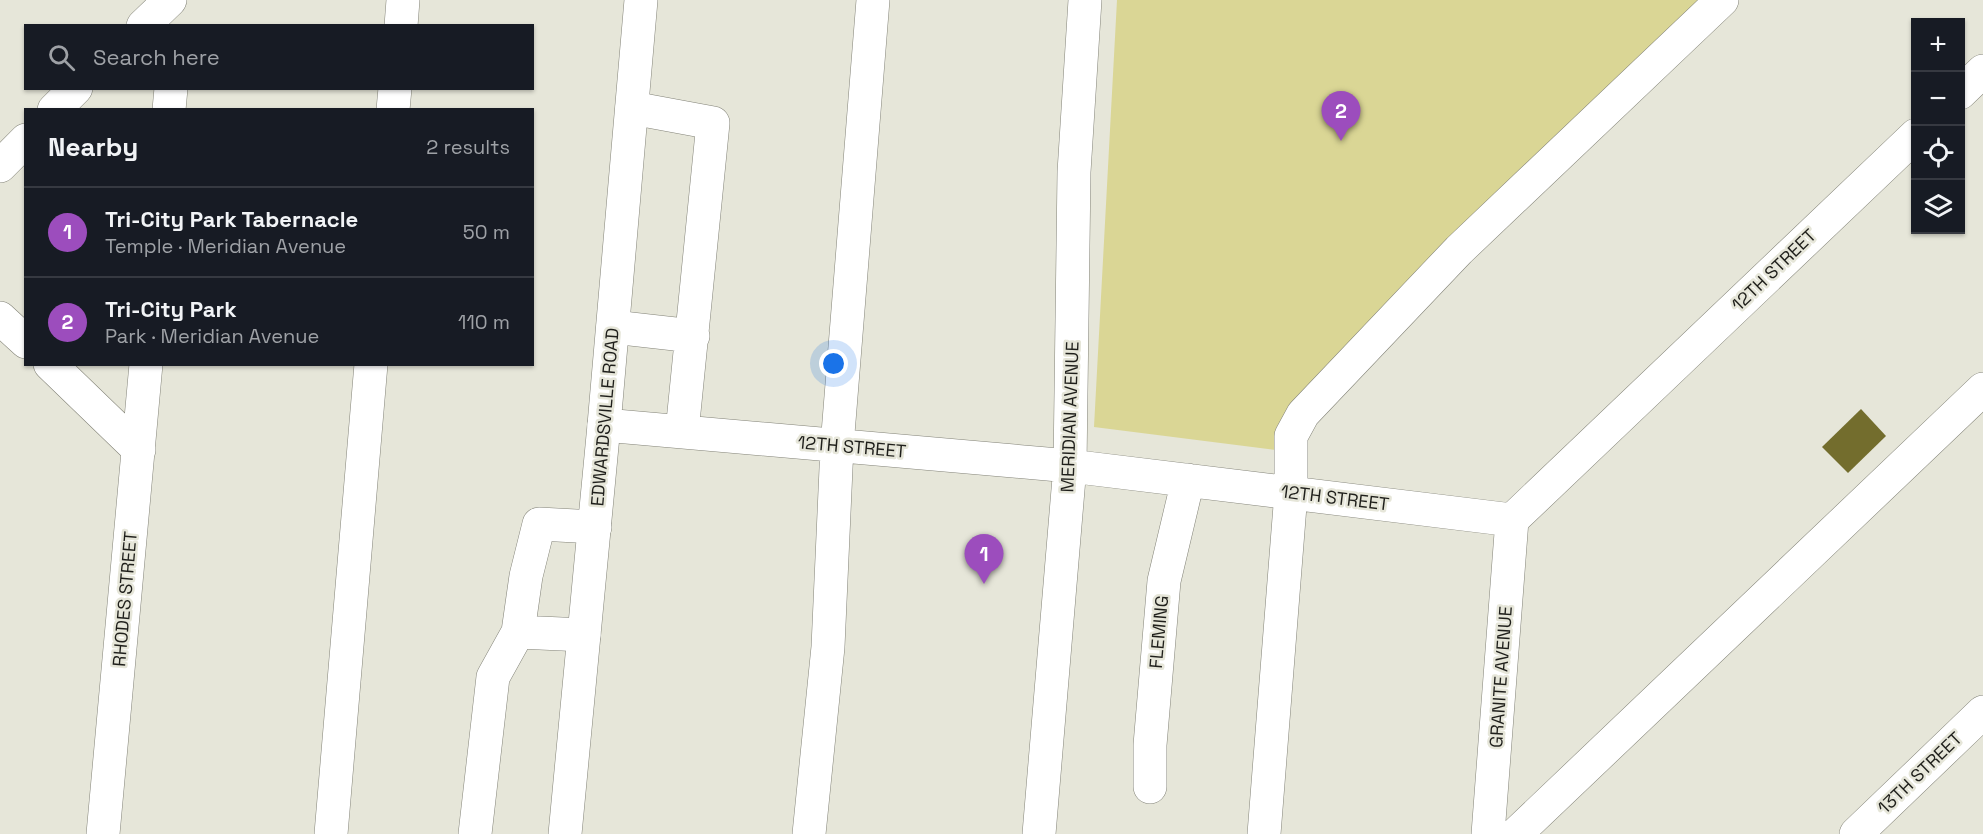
<!DOCTYPE html>
<meta charset="utf-8">
<style>
:root{--surface:#171b24;--page:#242831;--text:#f1f3f6;--muted:#9ea1a6;--line:#363941;--accent:#9c4dbd}
body{margin:0;font-family:"Space Grotesk",sans-serif;background:var(--page);color:var(--text)}
.controls{position:absolute;right:18px;top:18px;display:grid;overflow:hidden;border-radius:0px;box-shadow:0 2px 4px #0004}
.controls button{width:54px;height:54px;display:grid;place-items:center;padding:0;border:0;border-bottom:2px solid var(--line);background:var(--surface);color:var(--text);font:30px sans-serif}
.you{position:absolute;left:834px;top:364px;width:21px;height:21px;margin:-15px;border:4px solid #fff;border-radius:50%;background:#1a73e8;box-shadow:0 0 0 9px #1a73e833}
.badge{display:grid;place-items:center;width:39px;height:39px;border-radius:50%;background:var(--accent);color:#fff;font-size:20px;font-weight:700}
.pin{position:absolute;translate:-50% -50px;filter:drop-shadow(0 2px 3px #0008)}
.pin::after{content:'';position:absolute;top:32px;width:21px;height:18px;background:inherit;clip-path:polygon(0 0,100% 0,50% 100%)}
.list{margin:0;padding:0;list-style:none}
h2{display:flex;justify-content:space-between;align-items:center;height:78px;margin:0;padding:0 24px;font-size:26px}
h2 small{font-size:20px;font-weight:400;color:var(--muted)}
.list li{display:grid;grid-template-columns:39px 1fr auto;gap:18px;align-items:center;box-sizing:border-box;height:90px;padding:0 24px;border-top:2px solid var(--line)}
.list b{display:block;font-size:22px;white-space:nowrap}
.list p{margin:0;font-size:20px;white-space:nowrap;color:var(--muted)}
.list em{font-size:20px;font-style:normal;color:var(--muted)}
.icon{flex:none;width:33px;height:33px;fill:none;stroke:currentColor;stroke-width:2;stroke-linecap:round;stroke-linejoin:round}
.map{position:relative;flex:none;width:1983px;height:834px;overflow:hidden}
.search{position:absolute;background:var(--surface);box-shadow:0 2px 4px #0004;left:24px;top:24px;width:510px;height:66px;display:flex;align-items:center;gap:15px;box-sizing:border-box;padding:0 21px;border-radius:0px;color:var(--muted);font-size:22px}
.panel{position:absolute;background:var(--surface);box-shadow:0 2px 4px #0004;left:24px;top:108px;width:510px;height:258px;border-radius:0px}
.map>svg:first-child{display:block}
</style>
<div class="map">
<svg width="1983" height="834" viewBox="0 0 1983 834">
<rect width="100%" height="100%" fill="#e6e6d9"/>
<!-- green -->
<path fill="#dad695" d="M1117,0H1722L1459,250L1291,452L1094,427Z"/>
<!-- building -->
<path fill="#736d2d" d="M1861,409L1886,436L1848,473L1822,447Z"/>
<g fill="none" stroke-linecap="round" stroke-linejoin="round">
<!-- minor casing -->
<g stroke="#838378" stroke-width="34">
<path id="minor" d="M143,26L170,0
M401,26L403,0
M1960,93L1983,71
M632,108L713,123L682,432
M54,110L76,88
M169,110L171,88
M393,110L395,88
M0,166L26,140
M0,318L26,342
M613,327L693,336
M50,364L139,450
M604,425L1070,466L1512,520L1916,135
M518,632L526,576L539,524L595,527
M1150,787V745L1164,581L1188,480
M103,834L146,364
M331,834L371,364
M475,834L493,677L518,632L584,635
M809,834L828,647L837,446L873,0
M1039,834L1070,466L1074,172L1085,0
M1264,834L1291,493V436L1303,414L1459,250L1722,0
M1488,834L1512,520
M1516,834L1983,389
M1856,834L1983,712"/>
</g>
<!-- major casing -->
<g stroke="#838378" stroke-width="34">
<path id="major" d="M565,834L604,425L641,0"/>
</g>
<!-- minor -->
<use href="#minor" stroke="#fff" stroke-width="33"/>
<!-- major -->
<use href="#major" stroke="#fff" stroke-width="33"/>
</g>
<g text-anchor="middle" stroke-width="5" stroke-linejoin="round" paint-order="stroke">
<!-- street labels -->
<g font-size="18" fill="#1f1f1b" stroke="#e6e6d9">
<text transform="translate(1774 270) rotate(-44)" y="6">12TH STREET</text>
<text transform="translate(605 417) rotate(-85)" y="6">EDWARDSVILLE ROAD</text>
<text transform="translate(1070 417) rotate(-88)" y="6">MERIDIAN AVENUE</text>
<text transform="translate(852 447) rotate(5)" y="6">12TH STREET</text>
<text transform="translate(1335 498) rotate(7)" y="6">12TH STREET</text>
<text transform="translate(125 599) rotate(-85)" y="6">RHODES STREET</text>
<text transform="translate(1159 632) rotate(-85)" y="6">FLEMING</text>
<text transform="translate(1501 677) rotate(-86)" y="6">GRANITE AVENUE</text>
<text transform="translate(1920 773) rotate(-44)" y="6">13TH STREET</text>
</g>
</g>
</svg>
<div class="controls">
<button>+</button>
<button>−</button>
<button><svg class="icon" aria-label="locate" viewBox="0 0 24 24"><circle cx="12" cy="12" r="6"/><path d="M12 2v4M12 18v4M2 12h4M18 12h4"/></svg></button>
<button><svg class="icon" aria-label="layers" viewBox="0 0 24 24"><path d="M12 4l9 5-9 5-9-5zM3 14l9 5 9-5"/></svg></button>
</div>
<div class="you"></div>
<div class="pin badge" style="left:984px;top:584px">1</div>
<div class="pin badge" style="left:1341px;top:141px">2</div>
<div class="search"><svg class="icon" aria-label="search" viewBox="0 0 24 24"><circle cx="10" cy="10" r="6"/><path d="M15 15l6 6"/></svg>Search here</div>
<section class="panel">
<h2>Nearby<small>2 results</small></h2>
<ul class="list">
<li><span class="badge">1</span><div><b>Tri-City Park Tabernacle</b><p>Temple · Meridian Avenue</p></div><em>50 m</em></li>
<li><span class="badge">2</span><div><b>Tri-City Park</b><p>Park · Meridian Avenue</p></div><em>110 m</em></li>
</ul>
</section>
</div>
